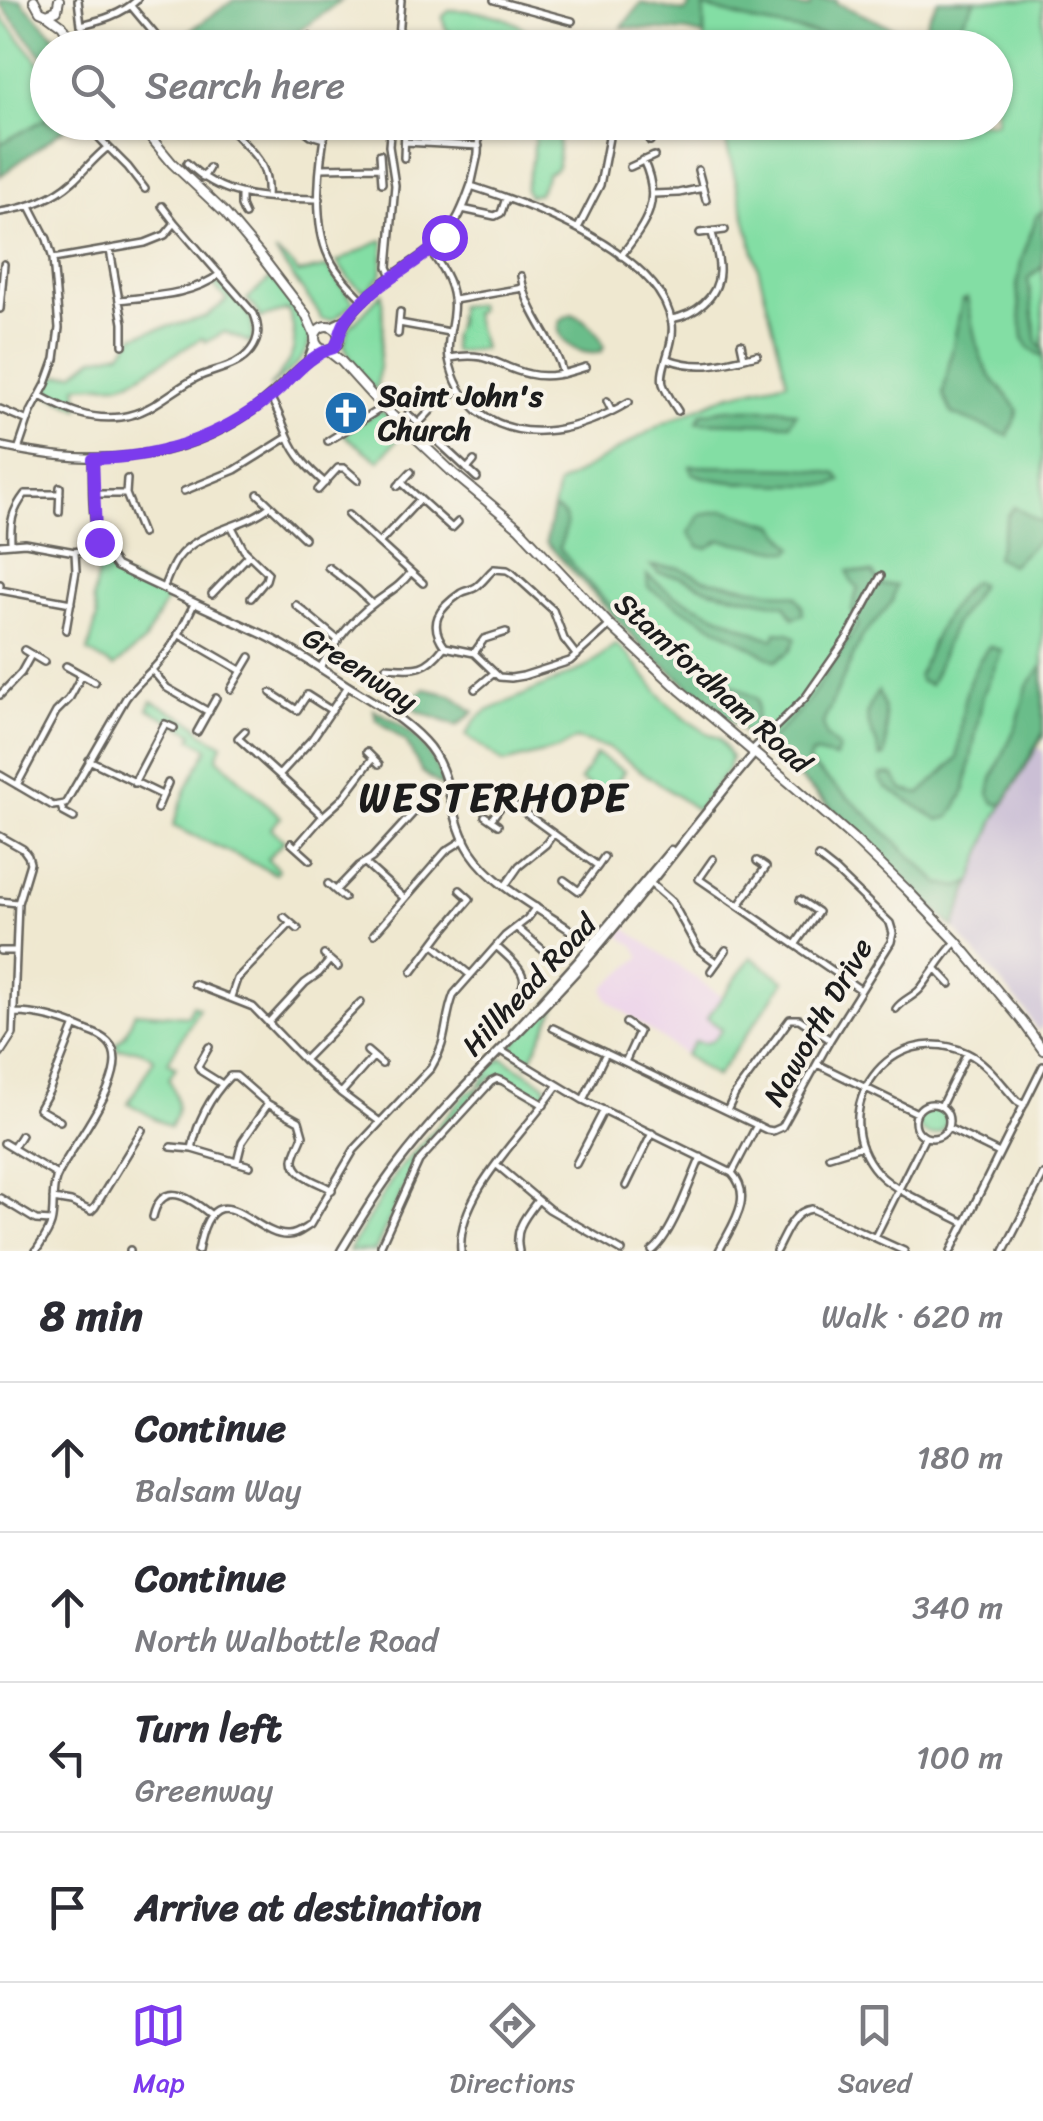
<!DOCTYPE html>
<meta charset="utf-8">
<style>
:root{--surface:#fff;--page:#f2f2f3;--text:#2b2b33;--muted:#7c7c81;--line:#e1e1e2;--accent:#7c3aed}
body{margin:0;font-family:Sriracha,sans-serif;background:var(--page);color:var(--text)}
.stop{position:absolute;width:30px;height:30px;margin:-22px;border:8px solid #7c3aed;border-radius:50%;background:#fff}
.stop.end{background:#7c3aed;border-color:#fff;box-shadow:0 2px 10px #0008}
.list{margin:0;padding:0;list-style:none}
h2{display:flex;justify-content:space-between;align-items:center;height:130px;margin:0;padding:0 40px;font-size:42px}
h2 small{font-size:32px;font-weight:400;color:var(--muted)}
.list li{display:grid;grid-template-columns:65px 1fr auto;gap:30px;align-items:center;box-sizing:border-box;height:150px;padding:0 40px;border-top:2px solid var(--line)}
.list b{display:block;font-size:38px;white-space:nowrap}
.list p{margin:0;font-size:32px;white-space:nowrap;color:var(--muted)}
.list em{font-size:32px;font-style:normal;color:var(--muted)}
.icon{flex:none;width:55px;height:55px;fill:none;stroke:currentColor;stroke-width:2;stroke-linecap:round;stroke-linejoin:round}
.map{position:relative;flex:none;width:1043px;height:1251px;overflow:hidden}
.search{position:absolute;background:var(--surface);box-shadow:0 2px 8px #0004;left:30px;right:30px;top:30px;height:110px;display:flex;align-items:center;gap:25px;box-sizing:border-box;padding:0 35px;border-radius:55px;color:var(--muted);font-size:38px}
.sheet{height:730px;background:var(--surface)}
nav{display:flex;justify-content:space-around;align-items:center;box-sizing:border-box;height:140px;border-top:2px solid var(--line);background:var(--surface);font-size:28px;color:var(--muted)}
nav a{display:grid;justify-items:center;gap:5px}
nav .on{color:var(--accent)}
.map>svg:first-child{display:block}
</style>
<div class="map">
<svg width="1043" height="1251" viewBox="0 0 1043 1251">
<rect width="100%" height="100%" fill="#f7f3e8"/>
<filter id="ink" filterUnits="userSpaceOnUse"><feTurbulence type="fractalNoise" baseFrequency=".01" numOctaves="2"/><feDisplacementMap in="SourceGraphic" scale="20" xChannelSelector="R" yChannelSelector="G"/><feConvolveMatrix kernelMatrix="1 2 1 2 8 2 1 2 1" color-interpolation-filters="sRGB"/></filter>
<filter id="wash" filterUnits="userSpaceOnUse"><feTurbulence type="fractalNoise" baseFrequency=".0048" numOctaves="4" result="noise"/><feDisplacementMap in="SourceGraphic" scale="40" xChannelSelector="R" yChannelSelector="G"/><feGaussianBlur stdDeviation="2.25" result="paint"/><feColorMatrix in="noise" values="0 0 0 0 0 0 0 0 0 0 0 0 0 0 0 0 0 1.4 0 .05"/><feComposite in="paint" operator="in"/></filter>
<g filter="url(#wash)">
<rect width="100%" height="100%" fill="#efe8d0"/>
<!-- built -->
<path fill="#ecd1ea" d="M625,928L721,996L751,957L785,981L716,1077L610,1002L606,996L604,989L607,985L641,957L635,946L620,936Z"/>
<!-- industrial -->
<path fill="#cbbfd5" d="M1037,747L1043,751V1026L1037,1031L1026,1011L954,928L995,819Z"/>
<!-- green -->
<path fill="#83dea4" stroke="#507d60" stroke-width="2.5" d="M975,0H1043V219L1030,277L1043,266V737L995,819L954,928L776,756L744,732L643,648L546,542L558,485L660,425L728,395L787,381L721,123L996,122V48L952,47L959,27Z
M703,6L759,23L831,36L862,47H705Z
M450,10C477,10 515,15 532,37L527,47C504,48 441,50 443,16Z
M0,15L48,73L47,118L0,144Z
M536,123H559L558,164L557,168L547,174L539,193L529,196L525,189L533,156Z
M382,240L384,243L381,276L366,291C353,286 345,274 337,262Z
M275,252L294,266L298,273L328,267L354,303L333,320L321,319L319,313Z
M272,277C314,332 331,340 269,388C292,359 302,348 288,310L260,318L256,309L247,299Z
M219,282C239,299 259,316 251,343L225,332L206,342L202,338L132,380L119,384L77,386L79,408L50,395L49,383L54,376L75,373L94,358L122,352L135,335L206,317L227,300L212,284Z
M382,293L383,326L377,387L374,389L356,368L344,345L349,328Z
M477,304L478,311L473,313L483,349L454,352C450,344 452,330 458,324V306Z
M378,412H383L405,431L379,461L343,434Z
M100,560L114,573L168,597L144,642L114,667L88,652L97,617L93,599Z
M616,644L629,656L666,702L687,720L709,734L719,738L731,757L728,770L697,810L608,748L576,739L558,749L504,763L466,735L476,719L487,711L587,667Z
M152,701L196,724L202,733L222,744L217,758L281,817L271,828L284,841L267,859L278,869L276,874L173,826L187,787L208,748L191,739L193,733L148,709Z
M596,754L624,771L608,798L580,780Z
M751,957L785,981L716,1077L685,1055L695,1041C708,1047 716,1039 722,1029L707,1018Z
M561,990V996L528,1065L511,1051L512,1046Z
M192,1005L199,1008L168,1062L176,1067L169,1079C178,1098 181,1108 170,1127L128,1103L154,1059C143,1050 131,1048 118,1050L115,1045L125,1035L135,1012L188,1016Z
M503,1058L546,1085V1094L540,1098L498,1076L492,1077L482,1087L479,1085C486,1076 492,1062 503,1058Z
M477,1088L479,1090L418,1157L375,1251H349L397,1171L467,1093Z
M918 1121a14 14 0 1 1 28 0a14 14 0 1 1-28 0Z"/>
<!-- forest -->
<path fill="#6abd8a" stroke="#436c53" stroke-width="2.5" d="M0,0H20L65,47L48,48L47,62L0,4Z
M234,0H342L278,47H167Z
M685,0H729L742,4L756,0L809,8L812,0H836V3L921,40L928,17L938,0H975L959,27L952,47H862L831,36L759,23L704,7V36L688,32L622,27L641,3L685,12L690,6Z
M47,118L48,122L72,123L0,176V144Z
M1043,211V266L1028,279L1037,342L1043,350V357L1029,348L1023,338L1017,287L1021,262L1037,215Z
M967,298C972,320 975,346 985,367C993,385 1010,394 1018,411L1008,436L952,414L943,394L962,301Z
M572,314C586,319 600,333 604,347L601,352C570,360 541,323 572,314Z
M727,409H783L796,413L790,424L697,422L702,413Z
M690,466L802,468L837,474L841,481L832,485C795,484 724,487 692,473Z
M1014,507L1043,523V536L1011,565L996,557L1008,515Z
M553,509C575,515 564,533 559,548C579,572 599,597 624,616C665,647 713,672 757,699C760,714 752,724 753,739L643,648L546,542Z
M725,510L775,525L794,548L789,552L720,540L708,548L700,547L689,533L701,514Z
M651,566L680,568L704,579L796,596L802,605L803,614L793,618L785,605L710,590L681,577L658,573Z
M848,571L873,573L881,585H896L892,602L862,637L823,723L826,736L839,748L836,758L816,753L811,755L808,763L869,816L940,884L960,887L971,882L954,928L825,801L764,747L808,701L858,625L852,610L858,587L851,581Z
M647,575L673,595L763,636L774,639L776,632L788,633L796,638L790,651L776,661L662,597L648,587Z
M973,581L980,584C975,599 962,611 954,625C944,644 940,666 930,685L921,682L918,677C932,643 945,607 973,581Z
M989,646L1002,651L983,695L965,791L950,817L939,820L887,788L880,779L882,774L893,775L903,790L920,794L957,759C964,713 959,686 989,646Z
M1043,665V733L1003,805L994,803L989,794L992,779L1017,724L1027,686Z
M425,689L451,695L474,712L457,726L417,711L411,699Z
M878,691C888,710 887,735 885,756L880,757C875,725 855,726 878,691Z
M374,710C414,729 431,747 445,789L422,772L406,742L376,719Z"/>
</g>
<g filter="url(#ink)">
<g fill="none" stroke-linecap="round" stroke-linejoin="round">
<!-- minor casing -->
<g stroke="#66635b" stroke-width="10">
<path id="minor" d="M78,0L81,25L96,48
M494,0L572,21
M131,6L157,37
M81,25C101,20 121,15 137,0
M416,37L437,48
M295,48L310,37
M397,48L401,0
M225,122C246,150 270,158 267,197
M294,122L311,135L324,139
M327,122C319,161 312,222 329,257C337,274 351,288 364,301
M391,122L389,146L395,185L388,267L392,276
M479,122L478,154L471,186C531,205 661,252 672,324C675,345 659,368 663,384C666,393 673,403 678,411
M479,123H523
M611,128L648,131L670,125
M648,131L650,141
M405,142L479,146
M108,147L128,167L145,189
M380,154L382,183
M404,158L405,126
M187,163C225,201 269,198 319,199
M630,167L654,156
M320,168L381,167
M698,170L706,200
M203,178L209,168
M241,194V206L245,215
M653,194L679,193L703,188
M462,209L495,216L501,213L506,198
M0,212C27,208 53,199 73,181C85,170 95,157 108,147L91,129
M578,228L600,185L612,122
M700,233L725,230
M110,250L123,323V345
M430,251C444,269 456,289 453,313C452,329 446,342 449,359C453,380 462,397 478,411C523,447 584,429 629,402
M621,256C646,223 663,202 643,160
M53,259L145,243L165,235L175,223L162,206
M521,276C528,318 554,337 563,374
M119,300C153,296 193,295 220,274
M454,300L523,288
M0,309L4,264
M671,319C695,315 718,298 719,272C720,259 715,245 712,233
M399,323L449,332
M398,334L400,312
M741,344L744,358
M450,358C491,350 495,367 529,374C550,379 567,373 586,367
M668,359C701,371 723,363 757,355
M40,396C66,410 90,421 121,417C151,413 171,391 196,378C214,369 238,368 251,350C260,338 259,327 254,314L175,223
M270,397C278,410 282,422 288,436C296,456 309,469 325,483
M607,401L612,411
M0,409L28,421
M408,414L477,478
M418,424L436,405L459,390
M328,441L383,407
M18,450L31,412L46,384L55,359L59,328L53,259L47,239L30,206
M467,469L474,461
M127,479L126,494L142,534
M401,482L452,528L458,522
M398,486L411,472
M318,490L338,468H344L358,480
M184,491L235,470L288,437
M94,494H126
M258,494L304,538
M59,512L60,487
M348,515L423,583
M232,527L244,550L268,573L266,580L251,598
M11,542C10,522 12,511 25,494H60
M379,543L420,499
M0,545L25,543L75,552L99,542
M328,567L358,590L372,604
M0,586V584
M163,589C167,579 171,567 177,559C198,530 243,528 269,507
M0,590L71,603
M212,594L249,555
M296,605L337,639
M66,630L76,571L75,552
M178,634L242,671
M24,650L44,662
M474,653L484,639L506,632
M577,656L564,639L553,610L512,573L507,570L494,569C488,574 483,582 476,587C472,590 466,590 461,593C439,608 427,623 445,647L474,653L499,677L511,678L523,676L570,661L610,625
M66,666L95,682
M386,667C415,669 425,672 444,647
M320,668C334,644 350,621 373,604C387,593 400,587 411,572
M152,670L167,688L209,712
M231,689L250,657
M475,689L494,673
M271,693L297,710L307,695L332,711
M0,695L21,673L31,655
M245,731L238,738L279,775
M197,732L216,698
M753,749L805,698L849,635L881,576
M367,752L379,764
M89,760L162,795
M0,775L53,806L65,804L126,698C136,684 149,674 160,661C175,645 184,624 194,604
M134,783L165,724L174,728
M17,785L56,712L69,699L82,675
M61,806L63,812L74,818
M157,809L168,783
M323,816L279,775L312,739L348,686
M485,816L498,825
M491,820L506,799L598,866L579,891L564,880
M0,836L23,849L28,856L30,863L18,903L13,1034L0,1054
M291,843L310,860
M296,847L323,816L342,799L373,758
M713,859L699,879L861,990
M365,863L404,898
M598,866L604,857
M650,883L672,902L698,949L717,963
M328,884L344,898
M505,886L519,866L546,844L553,834
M336,890L359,866L372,858L415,811
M0,901L17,903
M739,905L766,867L757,861
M284,917L298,929
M517,928L543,950
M374,934L446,851L465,839
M433,944L469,974
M795,945L818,912L800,900
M496,946C532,978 532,981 500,1016
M0,951H15
M324,955L338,967
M935,968L950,984
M711,971L726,950
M412,972L442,932L470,899L460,890
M194,984L253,1007L304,1060L341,1093L380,1122
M231,997L237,979L291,923
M896,1009C903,999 914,997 921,988C933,973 942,956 956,942
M14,1013C41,1013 63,1020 88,1031C94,1033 103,1037 108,1042C137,1070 67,1150 56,1179C51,1193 55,1210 51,1224C48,1234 41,1243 36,1251
M268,1023L305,983L319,973L330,960
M553,1028L767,1130L773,1131L782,1127L830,1040L891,942L893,933L890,923L837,872L818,857
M209,1047L198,1066L201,1071L222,1084
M500,1050L583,1100L732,1173C755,1198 731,1226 719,1251
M367,1051L382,1064
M304,1060L361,1002
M625,1062L639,1032L626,1023
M817,1064L917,1113
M342,1092L373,1057
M583,1100L606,1053
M915 1121a17 17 0 1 1 34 0a17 17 0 1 1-34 0Z
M941,1106L967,1053
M727,1111L735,1094L790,1019H799L829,1039
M60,1121L39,1109L49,1091L75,1025
M948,1128L999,1153
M4,1143L57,1175
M171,1147L192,1149L250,1166
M13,1148L21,1135
M192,1149C197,1122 211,1096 230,1076H236L268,1104L299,1121L303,1135C301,1142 295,1151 294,1159C293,1176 319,1182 332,1190
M829,1156L862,1146
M237,1162L242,1142L268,1104
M576,1164L604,1110
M497,1165L549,1209L622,1251
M732,1173L757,1125
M626,1186L652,1133
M0,1198L36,1220L51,1221
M53,1199L71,1202L91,1211L95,1207L142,1130
M153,1217C162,1179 189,1197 210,1214
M965,1223C941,1210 895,1192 878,1173C822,1110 892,1017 967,1053C988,1063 1002,1085 1017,1101L1024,1105
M875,1237L925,1137
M130,1251V1250
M198,1251C214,1164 253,1237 288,1235C297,1235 303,1229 310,1225L354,1150L431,1068C449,1039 443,1022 454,994L505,936L527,919L536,907
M381,1251V1245L419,1161L491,1082L497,1079L503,1081L544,1105
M461,1251C456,1194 526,1132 557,1086
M519,1251C514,1229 525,1217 538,1200
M652,1251C672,1236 690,1181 701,1157
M776,1251C785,1235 792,1211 812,1209L904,1251
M951,1251L1043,1066
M1004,1251L1043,1175"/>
</g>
<!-- tertiary casing -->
<g stroke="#66635b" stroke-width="11">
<path id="tertiary" d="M329,327L346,319
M338,336C351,308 377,286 403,269C415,260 430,252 441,241C456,226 464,206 471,186
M308,360L315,341
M0,446C89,466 176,465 253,410C278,392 298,365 325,350
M93,459C94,500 88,533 116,566C163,589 212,611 260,633C292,648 321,669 351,688C377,704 403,719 424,741C454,772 448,818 471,852C499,894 557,916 596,949
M513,1033L579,960L671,850
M341,1251C358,1223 375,1194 395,1168C455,1088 532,1024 596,949C651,885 700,817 755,753"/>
</g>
<!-- secondary casing -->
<g stroke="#66635b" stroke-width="12">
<path id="secondary" d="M34,0L40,11L47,14L57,10L59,0
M47,14L62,25L76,48
M138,122L172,163L225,213L261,256L306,315L315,336
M315 338a12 12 0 1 1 24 0a12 12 0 1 1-24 0Z
M327,350L341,361L378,402L453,473L519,528L610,625L681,691L797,789L853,838L907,890L957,942L1023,1022L1043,1050"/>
</g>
<!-- minor -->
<use href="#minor" stroke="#fff" stroke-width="5"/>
<!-- tertiary -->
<use href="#tertiary" stroke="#fff" stroke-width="6"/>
<!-- secondary -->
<use href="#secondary" stroke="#fff" stroke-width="8"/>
</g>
</g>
<g fill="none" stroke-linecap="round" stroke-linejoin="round" filter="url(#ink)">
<!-- route -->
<path stroke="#7c3aed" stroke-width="12" d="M99,542L96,533L93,459C159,458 221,437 273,395C293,378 308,355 334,348C340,339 340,329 346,320C372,283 416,268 444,237"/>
</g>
<!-- icons -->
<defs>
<g id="church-disc" transform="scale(2.25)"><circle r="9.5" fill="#1f6fb2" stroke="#f7f3e8"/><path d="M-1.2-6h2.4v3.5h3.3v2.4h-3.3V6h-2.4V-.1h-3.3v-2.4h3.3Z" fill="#fff"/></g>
</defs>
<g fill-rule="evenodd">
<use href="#church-disc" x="346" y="413"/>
</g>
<g text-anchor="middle" stroke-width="8" stroke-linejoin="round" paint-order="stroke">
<!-- poi labels -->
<g font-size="30" font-weight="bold" fill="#1c1c1c" stroke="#f7f3e8" text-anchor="start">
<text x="378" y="406">Saint John's<tspan x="378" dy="34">Church</tspan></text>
</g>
<!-- street labels -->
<g font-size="30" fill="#1c1c1c" stroke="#f7f3e8">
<text transform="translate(360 669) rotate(33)" y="10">Greenway</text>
<text transform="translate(713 683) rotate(42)" y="10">Stamfordham Road</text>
<text transform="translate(529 985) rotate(-47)" y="10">Hillhead Road</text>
<text transform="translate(818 1022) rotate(-60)" y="10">Naworth Drive</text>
</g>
<!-- district labels -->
<g font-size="40" font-weight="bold" letter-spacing="2.5" fill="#1c1c1c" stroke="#f7f3e8">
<text x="494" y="811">WESTERHOPE</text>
</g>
</g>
</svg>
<div class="stop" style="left:444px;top:237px"></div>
<div class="stop end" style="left:99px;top:542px"></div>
<div class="search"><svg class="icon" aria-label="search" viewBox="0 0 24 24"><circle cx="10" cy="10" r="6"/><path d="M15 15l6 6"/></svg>Search here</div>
</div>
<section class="sheet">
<h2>8 min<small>Walk · 620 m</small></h2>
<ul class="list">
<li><svg class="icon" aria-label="ahead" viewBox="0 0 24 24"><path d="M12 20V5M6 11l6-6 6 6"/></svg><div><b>Continue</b><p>Balsam Way</p></div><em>180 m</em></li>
<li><svg class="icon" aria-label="ahead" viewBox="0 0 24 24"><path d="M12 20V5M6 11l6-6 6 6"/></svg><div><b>Continue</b><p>North Walbottle Road</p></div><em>340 m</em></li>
<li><svg class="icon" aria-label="left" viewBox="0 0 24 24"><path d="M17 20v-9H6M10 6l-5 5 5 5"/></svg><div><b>Turn left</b><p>Greenway</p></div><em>100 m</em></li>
<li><svg class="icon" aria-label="arrive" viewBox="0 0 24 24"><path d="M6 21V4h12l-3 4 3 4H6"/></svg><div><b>Arrive at destination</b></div></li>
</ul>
</section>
<nav>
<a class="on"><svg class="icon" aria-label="map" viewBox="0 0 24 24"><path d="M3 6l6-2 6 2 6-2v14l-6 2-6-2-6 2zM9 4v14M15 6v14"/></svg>Map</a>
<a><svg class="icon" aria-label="directions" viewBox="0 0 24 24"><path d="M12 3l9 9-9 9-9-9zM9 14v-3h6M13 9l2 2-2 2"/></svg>Directions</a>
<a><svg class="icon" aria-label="saved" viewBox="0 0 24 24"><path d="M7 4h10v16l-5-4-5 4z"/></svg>Saved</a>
</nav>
